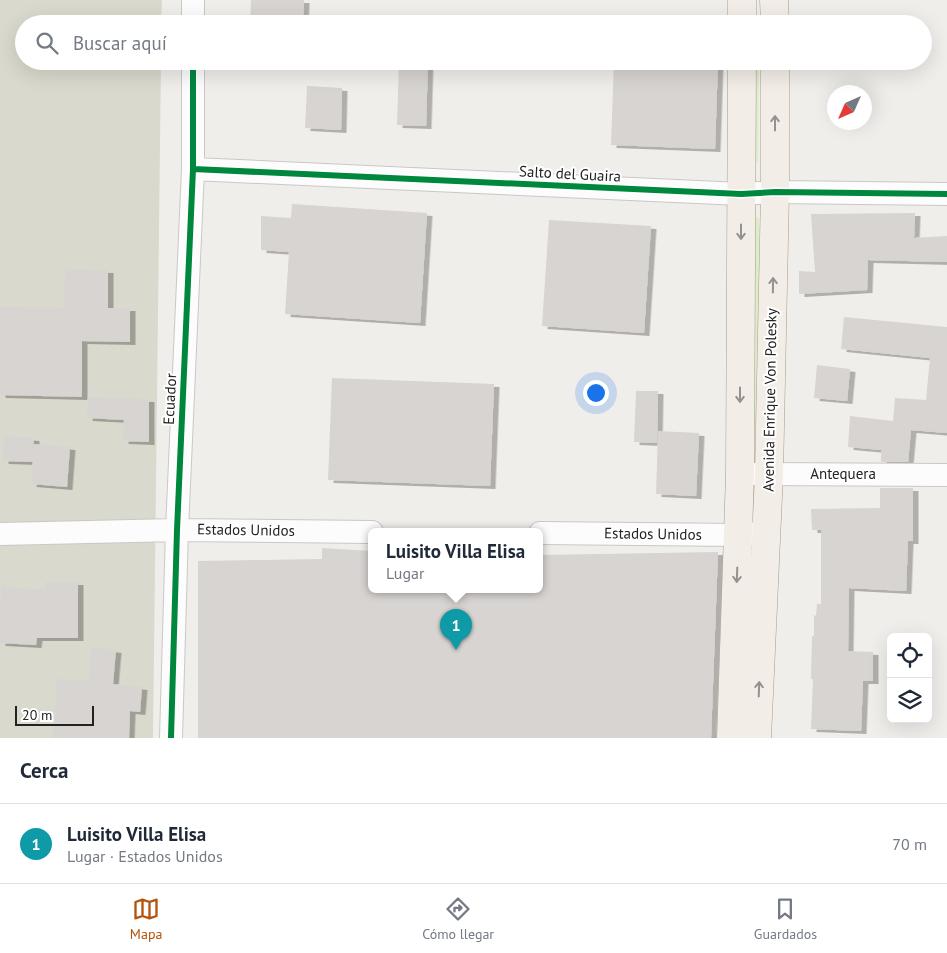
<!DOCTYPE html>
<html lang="es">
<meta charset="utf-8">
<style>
:root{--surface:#fff;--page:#f2f2f3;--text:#1f2937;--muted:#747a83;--line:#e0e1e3;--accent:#b45309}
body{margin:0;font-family:"PT Sans",sans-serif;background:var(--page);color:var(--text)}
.controls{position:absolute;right:15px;bottom:15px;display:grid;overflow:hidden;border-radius:8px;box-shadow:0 5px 20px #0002}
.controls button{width:45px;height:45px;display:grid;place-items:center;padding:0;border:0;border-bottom:1px solid var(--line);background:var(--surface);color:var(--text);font:25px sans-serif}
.compass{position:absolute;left:827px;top:85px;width:45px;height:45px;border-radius:50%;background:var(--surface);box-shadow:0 5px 20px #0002;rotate:225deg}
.scale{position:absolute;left:15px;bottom:12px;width:79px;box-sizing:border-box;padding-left:5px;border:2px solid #222;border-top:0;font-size:14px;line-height:18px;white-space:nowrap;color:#222;-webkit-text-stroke:4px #fff;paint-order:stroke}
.you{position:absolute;left:595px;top:392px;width:18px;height:18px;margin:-12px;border:4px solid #fff;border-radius:50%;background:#1a73e8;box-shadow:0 0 0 8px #1a73e833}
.badge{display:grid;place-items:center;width:32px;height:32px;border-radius:50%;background:var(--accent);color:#fff;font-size:16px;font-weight:700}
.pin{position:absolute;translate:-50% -41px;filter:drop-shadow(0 1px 2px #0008)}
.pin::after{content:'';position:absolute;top:26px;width:18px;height:15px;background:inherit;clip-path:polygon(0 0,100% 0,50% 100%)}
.popup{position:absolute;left:368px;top:528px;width:175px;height:65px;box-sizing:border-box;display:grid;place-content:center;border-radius:8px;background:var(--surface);filter:drop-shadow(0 1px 4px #0005);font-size:16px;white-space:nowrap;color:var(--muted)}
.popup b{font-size:19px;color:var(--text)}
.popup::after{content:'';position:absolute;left:50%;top:100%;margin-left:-10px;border:10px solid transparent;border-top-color:var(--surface)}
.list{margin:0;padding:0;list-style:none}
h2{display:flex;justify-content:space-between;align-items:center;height:65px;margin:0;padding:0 20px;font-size:21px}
h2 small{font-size:16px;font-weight:400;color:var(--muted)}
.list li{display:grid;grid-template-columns:32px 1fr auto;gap:15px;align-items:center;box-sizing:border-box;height:80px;padding:0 20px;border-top:1px solid var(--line)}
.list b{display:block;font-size:19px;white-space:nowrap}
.list p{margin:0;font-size:16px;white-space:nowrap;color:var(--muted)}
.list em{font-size:16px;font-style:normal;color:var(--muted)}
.icon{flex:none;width:28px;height:28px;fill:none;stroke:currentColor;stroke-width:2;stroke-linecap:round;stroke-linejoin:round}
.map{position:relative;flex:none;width:947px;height:738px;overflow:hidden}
.search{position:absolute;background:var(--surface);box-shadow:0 5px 20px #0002;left:15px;right:15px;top:15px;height:55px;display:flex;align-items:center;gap:12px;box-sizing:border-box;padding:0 18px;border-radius:28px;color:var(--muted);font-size:19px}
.sheet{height:145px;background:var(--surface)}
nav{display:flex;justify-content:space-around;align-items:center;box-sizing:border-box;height:70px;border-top:1px solid var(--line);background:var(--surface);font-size:14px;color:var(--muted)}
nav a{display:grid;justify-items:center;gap:2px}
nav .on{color:var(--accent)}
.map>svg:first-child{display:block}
</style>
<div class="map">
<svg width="947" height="738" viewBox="0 0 947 738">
<defs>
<filter id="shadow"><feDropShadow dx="5.5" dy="3" stdDeviation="0" flood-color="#0004"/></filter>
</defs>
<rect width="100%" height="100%" fill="#f0eeeb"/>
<!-- construction -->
<path fill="#d9d9cd" d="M0,0H162L161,24H24V61H161L153,738H0Z"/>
<!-- grass -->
<path fill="#ddeccb" d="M753,61H759L758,161L756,163L754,162Z
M755,217H758L759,219V428L757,430L753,427V219Z"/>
<!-- building -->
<path fill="#d7d4d2" filter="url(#shadow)" d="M251,0H304L303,24H250Z
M399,61H428L426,126L397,125Z
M614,61H718L715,149L611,145Z
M307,86L342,88L341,130L305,128Z
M292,204L427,213L420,323L285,314L289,252L261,250V216L291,218Z
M915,213L914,238L947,236V262L868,260L867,290L799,294V271L815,272L811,214Z
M549,220L651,226L644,333L542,326Z
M65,269L108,270V308H130V342L82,341V397L0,395V307L64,308Z
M844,317L947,327V433L911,430L908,462H881V450L848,447L850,416L893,421L895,398L926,400L930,358L841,349Z
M817,365L850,369L847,401L814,398Z
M332,378L494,384L490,486L328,480Z
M636,391H658L657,443L634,442Z
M88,397L149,399V442L123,441L124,420L87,418Z
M658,431L699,433L696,496L656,494Z
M4,436L34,438L33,462L3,461Z
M34,444L70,447L67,487L31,484Z
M880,488H913V541H908L906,591L849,588L848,651L873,652V681H863L861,731L811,729L813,679H811L812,636H814V615L816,616L817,604H821V530H812L811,509L880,508Z
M322,548L372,551V589H540V555L718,552L711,738H198V561L322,559Z
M45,582H78V638H37L36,645L0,643L1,587L45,590Z
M91,647L116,650L113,684L142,687L140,712L130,711L129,738H53L57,679L89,681Z"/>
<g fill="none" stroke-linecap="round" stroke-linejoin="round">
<!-- minor casing -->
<g stroke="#c9c8c7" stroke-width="24">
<path id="minor" d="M193,24V0
M193,169L741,194L775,192L947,194
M740,474L947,475
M540,533L738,535L766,533
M0,534L177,530L372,532
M171,738L177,530L193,169V61"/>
</g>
<!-- primary casing -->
<g stroke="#a79c86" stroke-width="29">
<path id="primary" d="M774,0L775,24
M742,24V0
M731,738L740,474L742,61
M757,738L769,474L775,192V61"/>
</g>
<!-- minor -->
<use href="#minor" stroke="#fdfcfc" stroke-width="22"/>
<!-- primary -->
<use href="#primary" stroke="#f3ede7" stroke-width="28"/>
<!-- cycleway casing -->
<g stroke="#fff" stroke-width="9">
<path id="cycleway" d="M193,169L741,194L775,192L947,194
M171,738L177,530L193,169V61"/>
</g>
<!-- cycleway -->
<use href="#cycleway" stroke="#00873e" stroke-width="6"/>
</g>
<!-- one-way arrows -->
<defs><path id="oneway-shaft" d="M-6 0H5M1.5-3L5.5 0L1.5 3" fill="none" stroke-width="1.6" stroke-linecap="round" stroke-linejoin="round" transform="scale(1.25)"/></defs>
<g stroke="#95928e">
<use href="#oneway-shaft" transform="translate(775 123) rotate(-90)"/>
<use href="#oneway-shaft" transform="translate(741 232) rotate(90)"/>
<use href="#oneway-shaft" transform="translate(773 285) rotate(-89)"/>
<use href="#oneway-shaft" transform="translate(740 395) rotate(90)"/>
<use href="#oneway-shaft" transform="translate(737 575) rotate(92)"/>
<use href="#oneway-shaft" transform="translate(759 689) rotate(-88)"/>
</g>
<g text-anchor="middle" stroke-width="4" stroke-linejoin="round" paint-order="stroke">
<!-- street labels -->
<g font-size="15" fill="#222" stroke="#fff">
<text transform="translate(570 174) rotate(3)" y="5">Salto del Guaira</text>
<text transform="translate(170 399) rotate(-87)" y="5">Ecuador</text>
<text transform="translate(770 400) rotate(-89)" y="5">Avenida Enrique Von Polesky</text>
<text x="843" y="479">Antequera</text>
<text transform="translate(246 530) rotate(1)" y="5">Estados Unidos</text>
<text transform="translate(653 534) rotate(1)" y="5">Estados Unidos</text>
</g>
</g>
</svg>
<div class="controls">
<button><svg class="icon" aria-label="locate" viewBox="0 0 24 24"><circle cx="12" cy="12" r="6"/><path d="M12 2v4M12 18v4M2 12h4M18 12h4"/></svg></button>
<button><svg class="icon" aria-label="layers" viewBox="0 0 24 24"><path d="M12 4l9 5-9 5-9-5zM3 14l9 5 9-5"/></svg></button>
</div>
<svg class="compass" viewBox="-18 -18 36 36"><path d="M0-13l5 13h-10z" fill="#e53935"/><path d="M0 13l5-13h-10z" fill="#747a83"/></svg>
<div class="scale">20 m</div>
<div class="you"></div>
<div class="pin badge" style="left:456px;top:650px;background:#0f9aa8">1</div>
<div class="popup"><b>Luisito Villa Elisa</b>Lugar</div>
<div class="search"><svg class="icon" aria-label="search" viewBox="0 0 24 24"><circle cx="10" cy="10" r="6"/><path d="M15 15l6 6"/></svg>Buscar aquí</div>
</div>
<section class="sheet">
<h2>Cerca<small></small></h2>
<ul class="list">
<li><span class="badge" style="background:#0f9aa8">1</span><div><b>Luisito Villa Elisa</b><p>Lugar · Estados Unidos</p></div><em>70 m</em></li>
</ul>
</section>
<nav>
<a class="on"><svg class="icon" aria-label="map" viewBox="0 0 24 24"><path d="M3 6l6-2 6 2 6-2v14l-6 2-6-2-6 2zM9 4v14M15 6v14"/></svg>Mapa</a>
<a><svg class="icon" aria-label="directions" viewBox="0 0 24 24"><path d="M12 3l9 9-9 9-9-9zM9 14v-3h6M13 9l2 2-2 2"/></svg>Cómo llegar</a>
<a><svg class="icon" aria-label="saved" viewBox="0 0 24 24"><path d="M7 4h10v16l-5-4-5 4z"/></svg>Guardados</a>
</nav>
